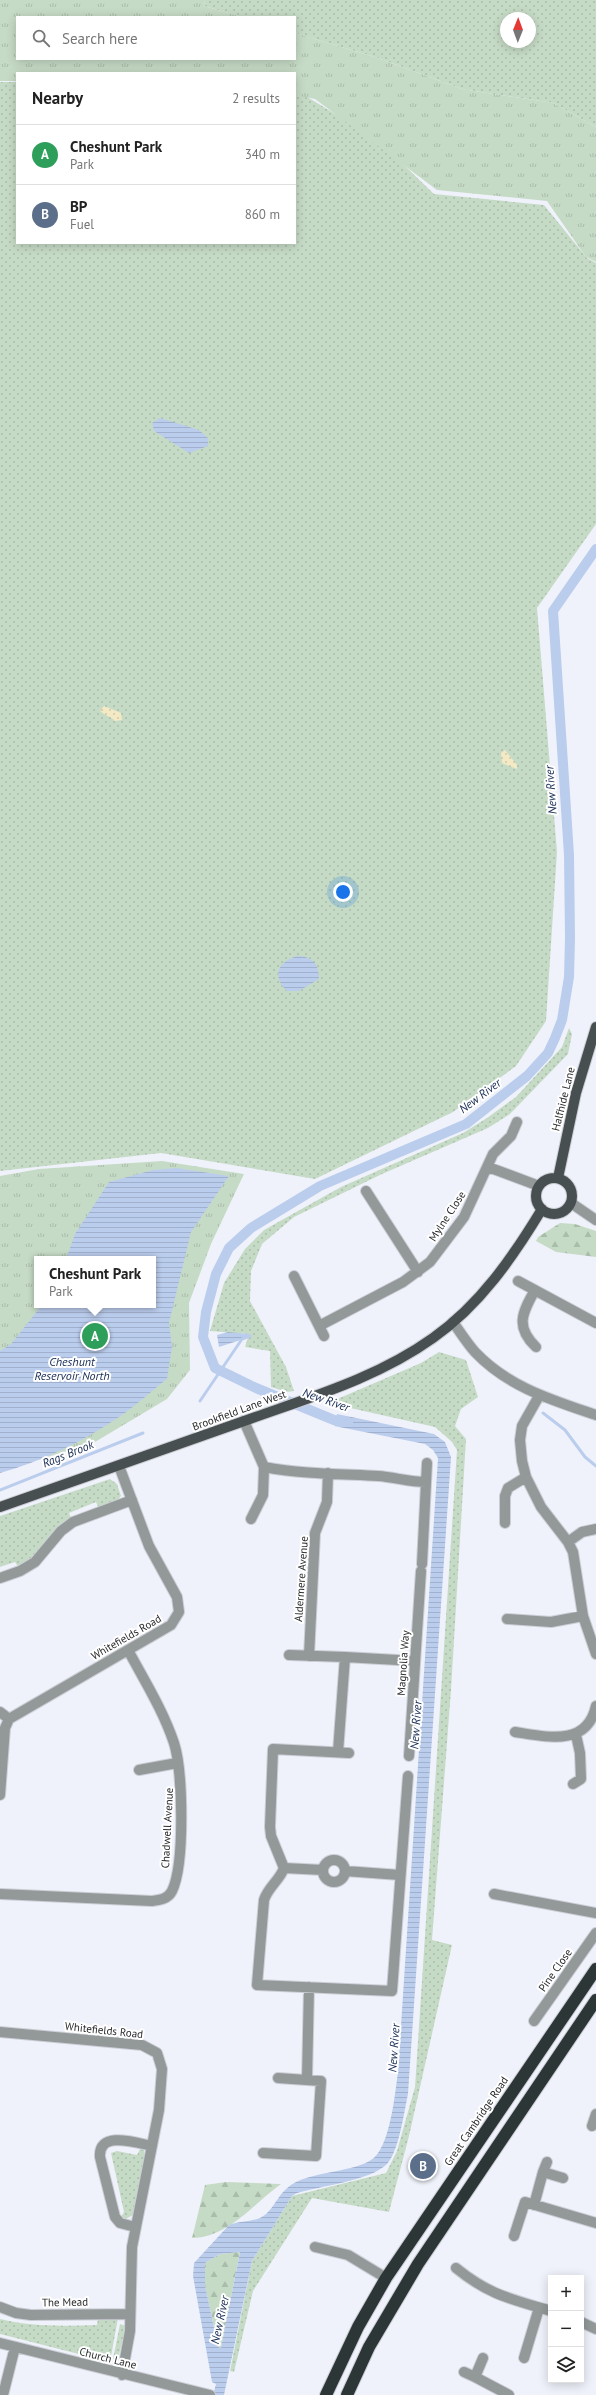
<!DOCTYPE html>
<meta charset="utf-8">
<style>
:root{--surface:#fff;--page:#f2f2f2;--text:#222;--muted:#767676;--line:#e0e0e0;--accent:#a84700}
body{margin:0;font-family:"PT Sans",sans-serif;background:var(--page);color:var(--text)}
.controls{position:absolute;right:12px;bottom:12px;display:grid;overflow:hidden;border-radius:0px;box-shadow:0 2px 10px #0003}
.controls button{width:36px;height:36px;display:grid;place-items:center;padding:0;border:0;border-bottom:1px solid var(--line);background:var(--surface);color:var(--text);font:20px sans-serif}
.compass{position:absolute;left:500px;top:12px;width:36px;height:36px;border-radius:50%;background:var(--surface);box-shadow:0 2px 10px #0003;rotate:1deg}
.you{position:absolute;left:343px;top:892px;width:14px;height:14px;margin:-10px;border:3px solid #fff;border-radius:50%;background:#1a73e8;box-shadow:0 0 0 6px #1a73e833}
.badge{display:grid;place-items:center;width:26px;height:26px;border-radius:50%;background:var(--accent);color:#fff;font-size:13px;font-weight:700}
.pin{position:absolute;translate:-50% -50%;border:2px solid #fff;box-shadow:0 1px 4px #0006}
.popup{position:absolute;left:34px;top:1256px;width:122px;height:52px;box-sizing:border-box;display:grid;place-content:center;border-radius:0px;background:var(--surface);filter:drop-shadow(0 1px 3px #0005);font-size:13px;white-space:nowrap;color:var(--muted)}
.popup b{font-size:15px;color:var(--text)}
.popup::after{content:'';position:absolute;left:50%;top:100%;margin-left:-8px;border:8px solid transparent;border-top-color:var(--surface)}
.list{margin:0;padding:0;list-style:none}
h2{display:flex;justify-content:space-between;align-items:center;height:52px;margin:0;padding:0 16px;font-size:17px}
h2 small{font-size:13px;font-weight:400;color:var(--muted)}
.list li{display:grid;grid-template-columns:26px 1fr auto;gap:12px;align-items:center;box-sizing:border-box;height:60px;padding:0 16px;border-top:1px solid var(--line)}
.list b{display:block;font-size:15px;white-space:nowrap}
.list p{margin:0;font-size:13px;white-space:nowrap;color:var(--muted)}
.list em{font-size:13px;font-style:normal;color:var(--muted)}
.icon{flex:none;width:22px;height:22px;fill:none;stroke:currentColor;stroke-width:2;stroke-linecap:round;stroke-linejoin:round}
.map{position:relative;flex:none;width:596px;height:2395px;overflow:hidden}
.search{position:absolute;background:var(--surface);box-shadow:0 2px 10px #0003;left:16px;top:16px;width:280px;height:44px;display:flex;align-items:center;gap:10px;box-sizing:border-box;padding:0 14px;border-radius:0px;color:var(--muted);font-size:15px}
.panel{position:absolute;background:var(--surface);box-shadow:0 2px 10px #0003;left:16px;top:72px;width:280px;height:172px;border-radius:0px}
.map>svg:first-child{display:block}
</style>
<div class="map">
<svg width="596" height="2395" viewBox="0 0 596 2395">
<defs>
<pattern id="grass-dots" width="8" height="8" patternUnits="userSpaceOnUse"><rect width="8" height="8" fill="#c6dbc6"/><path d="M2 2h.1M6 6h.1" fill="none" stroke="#aabcaa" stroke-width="1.8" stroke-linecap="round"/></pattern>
<pattern id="forest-firs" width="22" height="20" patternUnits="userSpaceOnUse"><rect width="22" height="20" fill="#c6dbc6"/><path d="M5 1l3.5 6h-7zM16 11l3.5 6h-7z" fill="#aabcaa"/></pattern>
<pattern id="sand-dots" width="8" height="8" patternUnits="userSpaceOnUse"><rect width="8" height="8" fill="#f3e9c4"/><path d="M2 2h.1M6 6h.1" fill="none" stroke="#d0c8a9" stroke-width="1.8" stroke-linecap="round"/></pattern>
<pattern id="park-tufts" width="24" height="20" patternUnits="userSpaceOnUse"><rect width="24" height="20" fill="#c6dbc6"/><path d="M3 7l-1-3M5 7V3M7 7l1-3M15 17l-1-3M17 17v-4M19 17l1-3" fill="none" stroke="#aabcaa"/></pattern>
<pattern id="water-rules" width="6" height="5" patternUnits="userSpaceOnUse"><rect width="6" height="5" fill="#bbcded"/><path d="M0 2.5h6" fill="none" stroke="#a1b0cc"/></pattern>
</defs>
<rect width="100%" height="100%" fill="#f0f2fb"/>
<!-- grass -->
<path fill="url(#grass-dots)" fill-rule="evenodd" d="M205,0H596V127L553,103L462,89L378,58L295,33V17H242L204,6ZM506,18H530V42H506Z
M0,82H17V243H295V94L304,95L378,140L434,194L544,205L587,258L596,263V524L537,608L557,852L546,1021L516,1066L453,1112L315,1179L161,1153L0,1171Z
M569,1028L572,1034L568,1054L510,1114L488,1128L382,1174L294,1217L262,1244L251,1271L250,1301L286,1367L294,1391L287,1392L271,1387L270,1351L245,1347L249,1334L210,1331L224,1283L245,1249L264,1230L341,1187L463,1133L487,1118L516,1097L562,1047Z
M439,1352L466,1360L478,1397L461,1409L455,1426L466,1439L451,1690L432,1940L452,1945L409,2136L389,2212L312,2198L253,2291L234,2372L230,2371L252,2261L292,2196L386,2173L397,2151L415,2087L457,1450L452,1442L435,1427L328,1403L421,1363Z
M110,1479L117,1484L121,1496L116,1502L99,1509L96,1502L69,1513L71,1518L42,1551L19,1568L15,1562L0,1567V1516Z
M140,2149L144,2150L145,2157L133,2215L124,2220L121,2217L124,2212L111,2153L117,2151L137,2155Z
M98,2318H118L110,2362L0,2334V2319C32,2327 64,2326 97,2325Z
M120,2324L126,2326L118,2359H113Z"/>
<!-- forest -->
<path fill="url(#forest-firs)" d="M560,1223L575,1224L596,1231V1257L556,1252L536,1241L538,1237Z
M226,2182L281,2184C253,2204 229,2237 192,2238L205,2185Z
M240,2252L221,2348L218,2347L205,2285V2263L220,2254Z"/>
<!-- sand -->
<path fill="url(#sand-dots)" d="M104,706L121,713L122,720L115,721C110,716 104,715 100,711Z
M505,750L517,765V769L502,763L501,753Z"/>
<!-- park -->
<path fill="url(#park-tufts)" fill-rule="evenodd" d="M0,0H205L204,6L242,17H17V59H295V33L378,58L462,89L553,103L596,127V262L586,257L547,201L437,190L315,99L295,95V73H17V81H0Z
M162,1161L244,1174L211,1244L189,1303L190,1370L167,1399L95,1442L0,1472V1176L39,1169ZM37,1259H153V1305H37Z"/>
<!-- water -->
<path fill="url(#water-rules)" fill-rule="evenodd" d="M160,418L199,430L208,438V446L189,453L154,431L152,423Z
M298,956C312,957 319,963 319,979L299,991H287C271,976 278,961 298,956Z
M176,1168L229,1176L191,1232L169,1323L172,1347L167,1379C151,1391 136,1406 119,1417C83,1442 42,1461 0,1473V1351L11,1344L42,1305H153V1259H66L75,1234L109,1182L153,1170Z
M228,1332L249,1334L250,1337L219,1347L217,1335Z
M337,1414L434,1434L445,1442L451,1457L408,2094C404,2112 399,2151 387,2164C370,2181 320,2186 297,2193L292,2196L252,2261L224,2395H213L216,2384L212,2382L193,2276L194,2263L229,2225C241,2220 256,2223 266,2214C278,2203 279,2190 298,2181C318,2172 354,2171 371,2160C390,2149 395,2093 398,2072L438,1458L433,1450L425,1444L334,1426ZM240,2252L221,2348L218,2347L205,2285V2263L220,2254Z"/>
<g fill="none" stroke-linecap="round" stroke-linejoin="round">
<!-- stream -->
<path stroke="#bbcded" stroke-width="3" d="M200,1401L242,1339L250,1336
M543,1413L565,1430L585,1457L596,1466
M0,1490L143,1433"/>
<!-- canal -->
<path stroke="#bbcded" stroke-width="10" d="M348,1422L334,1420L256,1388L215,1368L203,1337L206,1312L216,1274L229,1248L251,1228L320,1186L466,1124L527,1076L548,1053L555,1038L562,1020L569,977L570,938L569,855L553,611L596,549"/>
<!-- minor casing -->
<g stroke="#ccced6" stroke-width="12">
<path id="minor" d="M488,1167L539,1186
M366,1191L418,1272
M571,1203L596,1220
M294,1276L324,1336
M518,1281L596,1323
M535,1290C522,1313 515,1327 536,1347
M453,1322C460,1332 467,1343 475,1352C508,1387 552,1400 596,1415
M319,1326L403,1282L430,1262L464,1217L493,1154L511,1136L517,1122
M539,1396L522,1426L520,1440L522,1461L526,1477L541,1507L568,1542L573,1552L583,1616L596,1654
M244,1421L264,1467C301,1474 340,1474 378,1476C394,1477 409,1482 426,1482
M251,1519L263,1495L264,1467
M505,1523V1496L508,1488L526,1477
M568,1542L582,1532L596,1529
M422,1564L427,1463
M0,1578L20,1571L35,1562L61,1531L73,1522L132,1500
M507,1619L551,1622L583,1616
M289,1655L345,1657L338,1752
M309,1656L315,1533L327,1502L328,1473
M345,1657L415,1661
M0,1712L9,1719
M515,1732C547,1737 587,1747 596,1706
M349,1753L273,1749L270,1827L271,1836L284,1868C280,1880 268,1887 264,1900L257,1985L392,1991L408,1776
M409,1756L421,1571
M139,1770L177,1763
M573,1784L581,1779L580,1753L576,1735
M0,1795L5,1728L9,1719L171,1625L179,1612L177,1597L149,1546L119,1466
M323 1871a11 11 0 1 1 22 0a11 11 0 1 1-22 0Z
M284,1868L323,1870
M345,1871L400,1875
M0,1894L152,1901C160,1900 168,1899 172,1891C185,1864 183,1771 174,1743C163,1710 144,1680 128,1650
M494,1894L596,1913
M534,2021L596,1933
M0,2032L142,2045L157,2053L162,2069L159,2110L132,2247L130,2331L122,2375
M307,2080L309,1987
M592,2126L596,2114
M263,2153L316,2156L321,2081L278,2078
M547,2162L543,2172L563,2178
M534,2205L543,2172
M135,2227L120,2223L115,2217L100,2157C98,2130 137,2143 152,2146
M514,2236L525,2202L596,2223
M315,2247L348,2255L386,2278
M456,2268C489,2295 511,2299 551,2311
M0,2307L16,2313L31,2315L130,2314
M581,2322L596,2329
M0,2343L210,2395
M524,2358L539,2308
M464,2372L475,2377L483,2358
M475,2377L509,2395
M3,2395L15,2347"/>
</g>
<!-- major casing -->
<g stroke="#ccced6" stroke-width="12">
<path id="major" d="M536 1196a18 18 0 1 1 36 0a18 18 0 1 1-36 0Z
M558,1178L576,1093L596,1027
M0,1507C83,1478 165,1449 247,1420C311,1397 377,1378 433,1338C480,1305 513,1257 542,1209"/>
</g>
<!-- highway casing -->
<g stroke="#ccced6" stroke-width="14">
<path id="highway" d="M326,2395L358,2327L386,2278L596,1969
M347,2395L369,2347L418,2264L596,2000"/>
</g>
<!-- minor -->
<use href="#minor" stroke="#939899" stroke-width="10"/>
<!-- major -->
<use href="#major" stroke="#474f50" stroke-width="10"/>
<!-- highway -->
<use href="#highway" stroke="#2d3637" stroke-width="12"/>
</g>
<g text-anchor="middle" stroke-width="4" stroke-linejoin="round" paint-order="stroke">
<!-- street labels -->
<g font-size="11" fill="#292a2d" stroke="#fff">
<text transform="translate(563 1099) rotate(-76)" y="4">Halfhide Lane</text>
<text transform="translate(447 1216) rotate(-57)" y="4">Mylne Close</text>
<text transform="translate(239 1410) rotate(-20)" y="4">Brookfield Lane West</text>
<text transform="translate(301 1579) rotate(-86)" y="4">Aldermere Avenue</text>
<text transform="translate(126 1637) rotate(-30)" y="4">Whitefields Road</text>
<text transform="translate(403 1663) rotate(-86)" y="4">Magnolia Way</text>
<text transform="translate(167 1828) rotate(-87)" y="4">Chadwell Avenue</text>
<text transform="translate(555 1970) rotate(-55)" y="4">Pine Close</text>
<text transform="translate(104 2030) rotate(6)" y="4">Whitefields Road</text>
<text transform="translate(476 2121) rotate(-56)" y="4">Great Cambridge Road</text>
<text transform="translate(65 2302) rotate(-1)" y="4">The Mead</text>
<text transform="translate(108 2358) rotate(14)" y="4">Church Lane</text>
</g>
<!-- water labels -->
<g font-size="12" font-style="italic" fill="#162b54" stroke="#fff">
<text transform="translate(551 790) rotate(-94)" y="4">New River</text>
<text transform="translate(480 1096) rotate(-37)" y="4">New River</text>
<text x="72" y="1366">Cheshunt<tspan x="72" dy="14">Reservoir North</tspan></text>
<text transform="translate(326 1400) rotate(19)" y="4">New River</text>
<text transform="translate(68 1454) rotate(-22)" y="4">Rags Brook</text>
<text transform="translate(416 1725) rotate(-86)" y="4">New River</text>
<text transform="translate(394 2048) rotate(-86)" y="4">New River</text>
<text transform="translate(220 2320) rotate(-78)" y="4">New River</text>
</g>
</g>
</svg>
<div class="controls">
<button>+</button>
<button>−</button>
<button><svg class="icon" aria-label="layers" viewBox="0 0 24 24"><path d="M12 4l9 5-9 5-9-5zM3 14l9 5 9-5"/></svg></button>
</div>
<svg class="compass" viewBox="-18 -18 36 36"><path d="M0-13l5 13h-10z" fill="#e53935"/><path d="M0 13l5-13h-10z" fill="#767676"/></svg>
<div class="you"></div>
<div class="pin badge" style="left:95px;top:1336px;background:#2e9e5b">A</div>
<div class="popup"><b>Cheshunt Park</b>Park</div>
<div class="pin badge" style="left:423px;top:2166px;background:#5c6f8a">B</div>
<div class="search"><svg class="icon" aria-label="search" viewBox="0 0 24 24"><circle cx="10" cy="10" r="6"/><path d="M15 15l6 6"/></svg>Search here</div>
<section class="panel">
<h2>Nearby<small>2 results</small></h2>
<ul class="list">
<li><span class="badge" style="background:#2e9e5b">A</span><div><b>Cheshunt Park</b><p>Park</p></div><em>340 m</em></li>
<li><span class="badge" style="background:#5c6f8a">B</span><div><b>BP</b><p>Fuel</p></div><em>860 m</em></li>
</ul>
</section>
</div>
